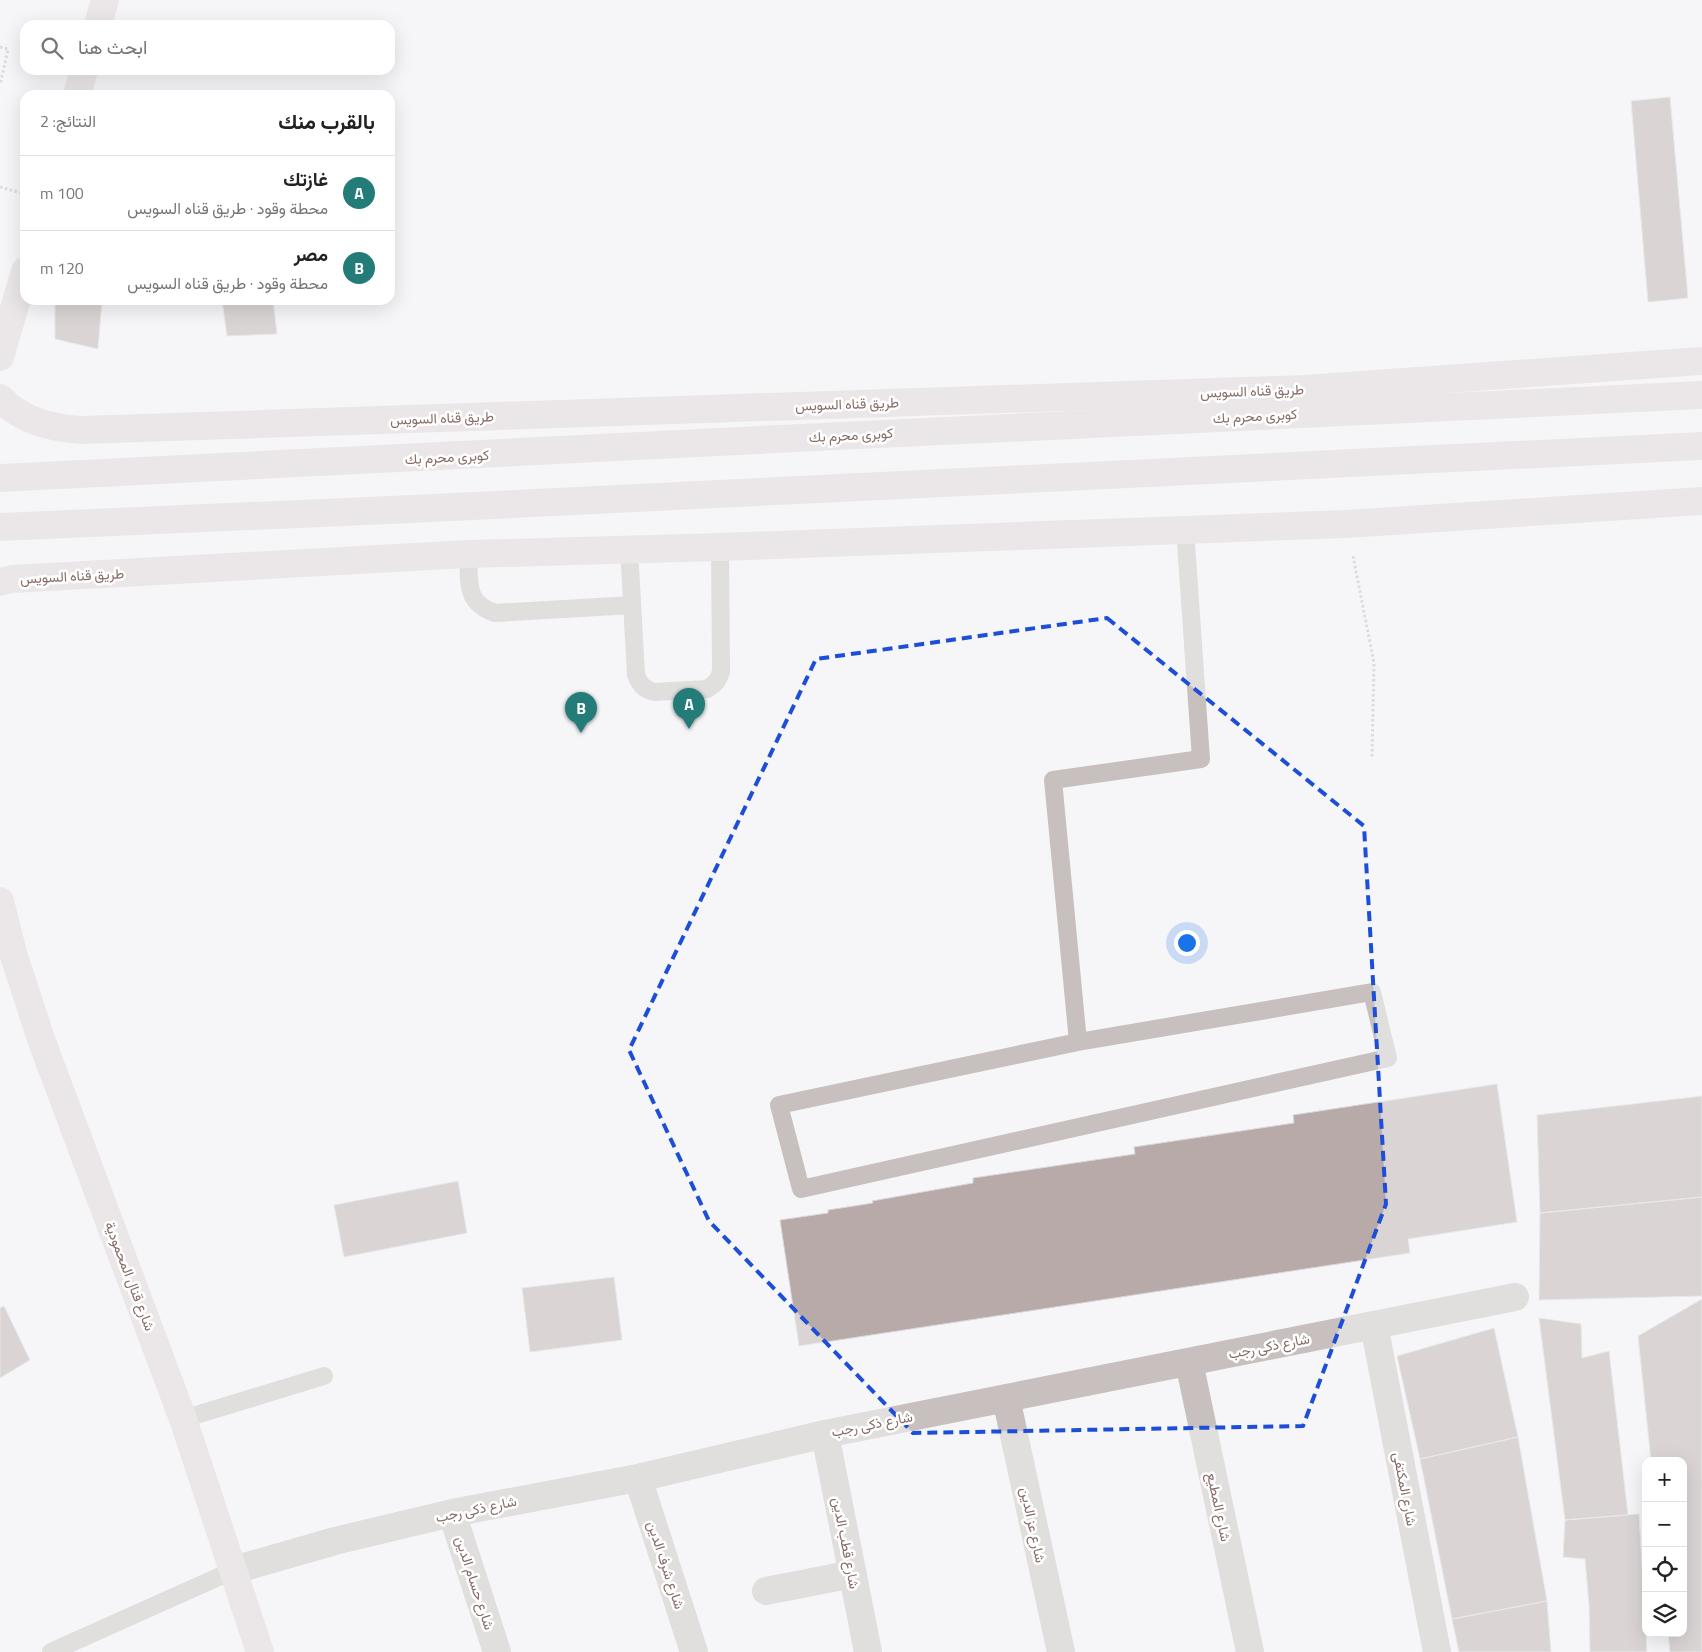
<!DOCTYPE html>
<html lang="ar">
<meta charset="utf-8">
<style>
:root{--surface:#fff;--page:#f6f6f6;--text:#222;--muted:#767676;--line:#e0e0e0;--accent:#237c77}
body{margin:0;font-family:"Titillium Web",Vazirmatn,sans-serif;background:var(--page);color:var(--text);direction:rtl}
.controls{position:absolute;right:15px;bottom:15px;display:grid;overflow:hidden;border-radius:10px;box-shadow:0 5px 20px #0002}
.controls button{width:45px;height:45px;display:grid;place-items:center;padding:0;border:0;border-bottom:1px solid var(--line);background:var(--surface);color:var(--text);font:25px sans-serif}
.you{position:absolute;left:1186px;top:942px;width:18px;height:18px;margin:-12px;border:4px solid #fff;border-radius:50%;background:#1a73e8;box-shadow:0 0 0 8px #1a73e833}
.badge{display:grid;place-items:center;width:32px;height:32px;border-radius:50%;background:var(--accent);color:#fff;font-size:16px;font-weight:700}
.pin{position:absolute;translate:-50% -41px;filter:drop-shadow(0 1px 2px #0008)}
.pin::after{content:'';position:absolute;top:26px;width:18px;height:15px;background:inherit;clip-path:polygon(0 0,100% 0,50% 100%)}
.list{margin:0;padding:0;list-style:none}
h2{display:flex;justify-content:space-between;align-items:center;height:65px;margin:0;padding:0 20px;font-size:21px}
h2 small{font-size:16px;font-weight:400;color:var(--muted)}
.list li{display:grid;grid-template-columns:32px 1fr auto;gap:15px;align-items:center;box-sizing:border-box;height:75px;padding:0 20px;border-top:1px solid var(--line)}
.list b{display:block;font-size:19px;white-space:nowrap}
.list p{margin:0;font-size:16px;white-space:nowrap;color:var(--muted)}
.list em{font-size:16px;font-style:normal;color:var(--muted)}
.icon{flex:none;width:28px;height:28px;fill:none;stroke:currentColor;stroke-width:2;stroke-linecap:round;stroke-linejoin:round}
.map{position:relative;flex:none;width:1702px;height:1652px;overflow:hidden;direction:ltr}
.search{position:absolute;background:var(--surface);box-shadow:0 5px 20px #0002;left:20px;top:20px;width:375px;height:55px;display:flex;align-items:center;gap:12px;box-sizing:border-box;padding:0 18px;border-radius:15px;color:var(--muted);font-size:19px}
.panel{position:absolute;background:var(--surface);box-shadow:0 5px 20px #0002;left:20px;top:90px;width:375px;height:215px;border-radius:15px;direction:rtl}
.map>svg:first-child{display:block}
</style>
<div class="map">
<svg width="1702" height="1652" viewBox="0 0 1702 1652">
<rect width="100%" height="100%" fill="#f6f6f8"/>
<!-- building -->
<path fill="#b8aaa8" stroke="#d8d8da" d="M1670,97L1688,298L1648,302L1631,101Z
M55,300H102L98,349L55,339Z
M222,300H273L277,334L227,336Z
M1497,1084L1517,1222L1408,1239L1410,1253L799,1346L780,1220L828,1213V1210L873,1203L872,1201L973,1183V1178L1135,1154L1134,1147L1294,1123L1293,1115Z
M1702,1096V1197L1540,1213L1537,1115Z
M458,1181L467,1233L344,1257L334,1205Z
M1702,1197V1296L1539,1300L1540,1213Z
M614,1277L622,1340L530,1352L522,1288Z
M1702,1299V1652H1670L1668,1633H1683V1461H1651L1638,1336Z
M4,1306L30,1360L0,1378V1308Z
M1539,1318L1581,1324L1582,1358L1609,1351L1628,1515L1565,1520Z
M1494,1328L1518,1437L1420,1459L1397,1356Z
M1518,1437L1547,1601L1452,1619L1420,1459Z
M1639,1514L1647,1652H1590L1589,1605L1585,1559L1563,1557L1565,1520Z
M1547,1601L1551,1652H1459L1452,1619Z"/>
<g fill="none" stroke-linecap="round" stroke-linejoin="round">
<!-- path -->
<path stroke="#c0bab9" stroke-width="3" stroke-dasharray="2.5 2.5" stroke-linecap="butt" d="M0,47L8,49L0,85
M0,187L25,194
M1353,556L1374,663L1372,758"/>
<!-- lane -->
<path stroke="#c8c0bf" stroke-width="18" d="M629,548L636,675C640,685 644,689 654,692L707,689C715,684 719,680 721,671L720,547
M468,554C470,582 464,602 495,613L632,605
M1078,1042L1372,992L1388,1058L801,1189L779,1105L1078,1042L1053,780L1201,759L1185,529
M183,1419L324,1376
M51,1652L234,1570"/>
<!-- street -->
<path stroke="#c8c0bf" stroke-width="28" d="M1374,1325L1437,1652
M1189,1362L1250,1652
M1006,1398L1061,1652
M825,1434L868,1652
M638,1478L694,1652
M452,1513L497,1652
M234,1570L335,1541L452,1513L638,1478L825,1434L1515,1297
M766,1591L853,1574"/>
<!-- secondary -->
<path stroke="#ded6d4" stroke-width="28" d="M98,25L105,0
M77,95L84,70
M0,357L25,271
M0,398C22,421 51,428 81,430L1304,389L1702,361
M0,582L12,579L468,554L720,547L1346,524L1702,501
M0,901L13,953L42,1042L183,1419L260,1652"/>
<!-- highway -->
<path stroke="#ded6d4" stroke-width="28" d="M0,478C567,449 1135,421 1702,395
M0,527L390,510L1702,446"/>
</g>
<!-- marked area -->
<path d="M0 0H1702V1652H0ZM1107,618L1364,826L1386,1204L1303,1426L913,1433L709,1221L629,1050L816,659Z" fill="#f6f6f8" fill-opacity=".55" fill-rule="evenodd"/>
<path fill="none" stroke="#1d4ed8" stroke-width="4" stroke-dasharray="10 6" stroke-linejoin="round" d="M1107,618L1364,826L1386,1204L1303,1426L913,1433L709,1221L629,1050L816,659Z"/>
<g text-anchor="middle" stroke-width="5" stroke-linejoin="round" paint-order="stroke">
<!-- street labels -->
<g font-size="14" fill="#886c66" stroke="#fff">
<text transform="translate(1252 391) rotate(-2)" y="5">طريق قناه السويس</text>
<text transform="translate(847 404) rotate(-2)" y="5">طريق قناه السويس</text>
<text transform="translate(1255 416) rotate(-3)" y="5">كوبرى محرم بك</text>
<text transform="translate(442 418) rotate(-2)" y="5">طريق قناه السويس</text>
<text transform="translate(851 435) rotate(-3)" y="5">كوبرى محرم بك</text>
<text transform="translate(447 457) rotate(-3)" y="5">كوبرى محرم بك</text>
<text transform="translate(72 576) rotate(-3)" y="5">طريق قناه السويس</text>
<text transform="translate(130 1276) rotate(69)" y="5">شارع قنال المحمودية</text>
<text transform="translate(1269 1346) rotate(-11)" y="5">شارع ذكى رجب</text>
<text transform="translate(872 1424) rotate(-11)" y="5">شارع ذكى رجب</text>
<text transform="translate(1405 1489) rotate(79)" y="5">شارع المكتفى</text>
<text transform="translate(1219 1507) rotate(78)" y="5">شارع المطيع</text>
<text transform="translate(476 1509) rotate(-12)" y="5">شارع ذكى رجب</text>
<text transform="translate(1033 1525) rotate(78)" y="5">شارع عز الدين</text>
<text transform="translate(846 1543) rotate(79)" y="5">شارع قطب الدين</text>
<text transform="translate(666 1565) rotate(72)" y="5">شارع شرف الدين</text>
<text transform="translate(475 1583) rotate(72)" y="5">شارع حسام الدين</text>
</g>
</g>
</svg>
<div class="controls">
<button>+</button>
<button>−</button>
<button><svg class="icon" aria-label="locate" viewBox="0 0 24 24"><circle cx="12" cy="12" r="6"/><path d="M12 2v4M12 18v4M2 12h4M18 12h4"/></svg></button>
<button><svg class="icon" aria-label="layers" viewBox="0 0 24 24"><path d="M12 4l9 5-9 5-9-5zM3 14l9 5 9-5"/></svg></button>
</div>
<div class="you"></div>
<div class="pin badge" style="left:689px;top:729px">A</div>
<div class="pin badge" style="left:581px;top:733px">B</div>
<div class="search"><svg class="icon" aria-label="search" viewBox="0 0 24 24"><circle cx="10" cy="10" r="6"/><path d="M15 15l6 6"/></svg>ابحث هنا</div>
<section class="panel">
<h2>بالقرب منك<small>النتائج: 2</small></h2>
<ul class="list">
<li><span class="badge">A</span><div><b>غازتك</b><p>محطة وقود · طريق قناه السويس</p></div><em>100 m</em></li>
<li><span class="badge">B</span><div><b>مصر</b><p>محطة وقود · طريق قناه السويس</p></div><em>120 m</em></li>
</ul>
</section>
</div>
